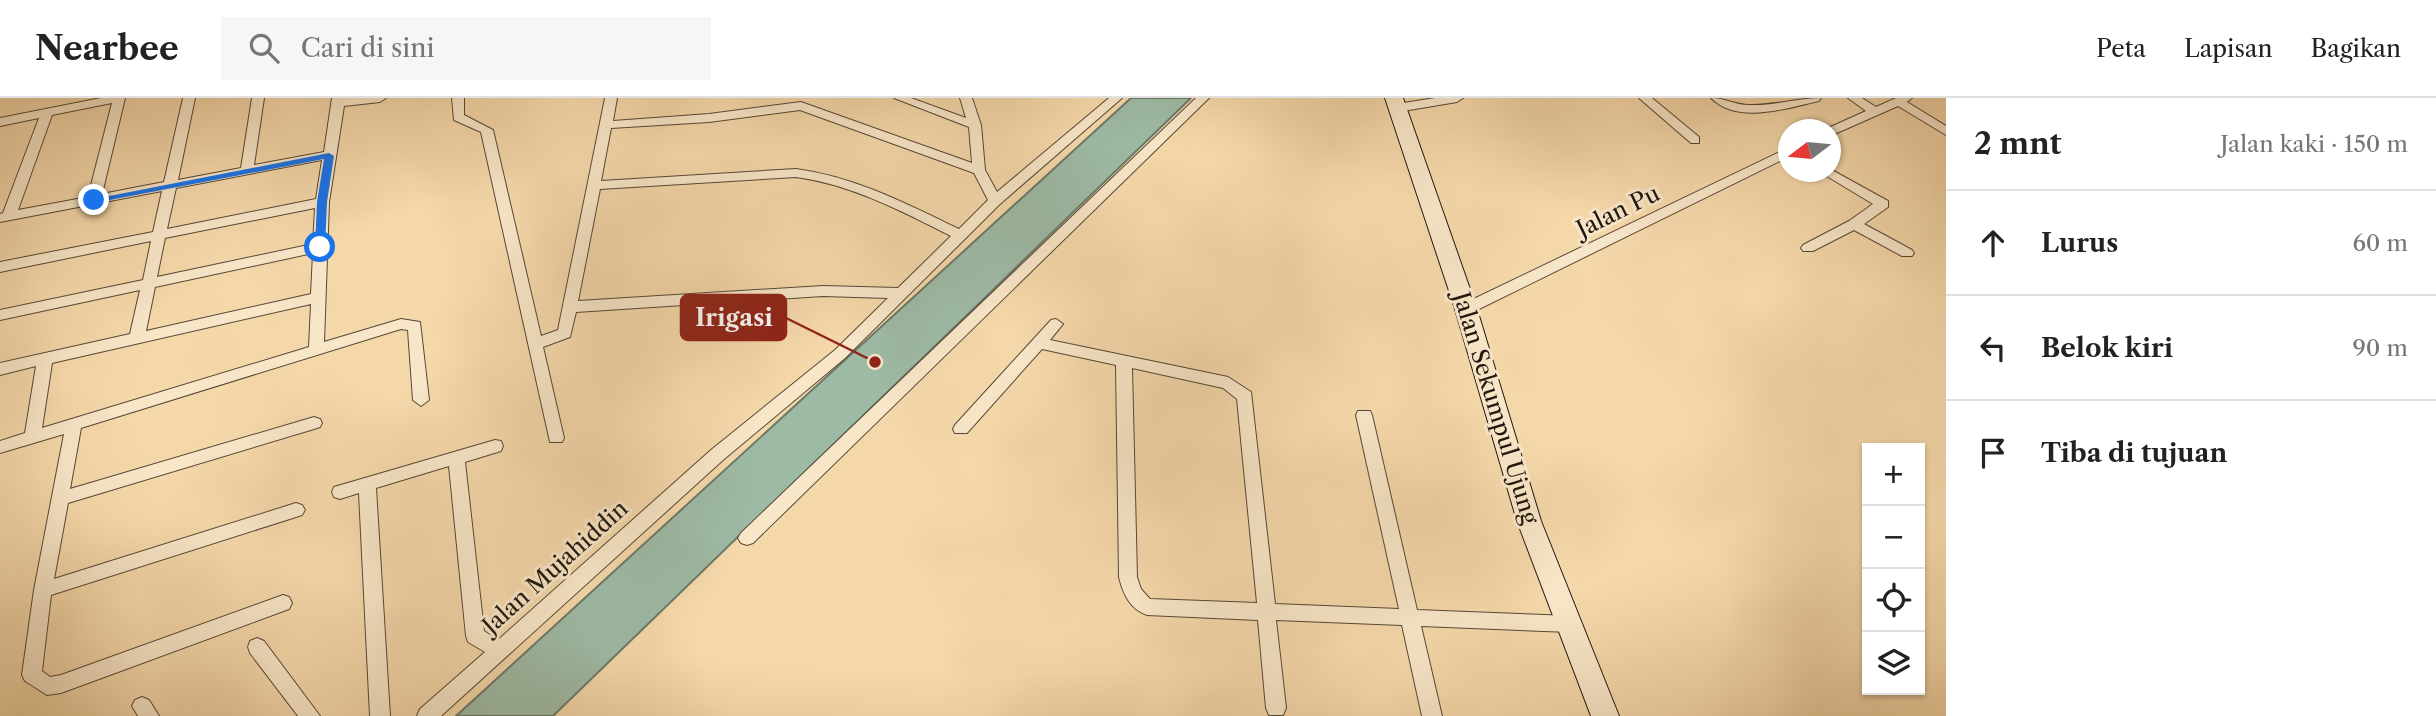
<!DOCTYPE html>
<html lang="id">
<meta charset="utf-8">
<style>
:root{--surface:#fff;--page:#f6f6f6;--text:#222;--muted:#767676;--line:#e0e0e0}
body{margin:0;font-family:"Libre Caslon Text",serif;background:var(--page);color:var(--text)}
.controls{position:absolute;right:21px;bottom:21px;display:grid;overflow:hidden;border-radius:0px;box-shadow:0 2px 5px #0004}
.controls button{width:63px;height:63px;display:grid;place-items:center;padding:0;border:0;border-bottom:2px solid var(--line);background:var(--surface);color:var(--text);font:35px sans-serif}
.compass{position:absolute;left:1778px;top:21px;width:63px;height:63px;border-radius:50%;background:var(--surface);box-shadow:0 2px 5px #0004;rotate:254deg}
.stop{position:absolute;width:21px;height:21px;margin:-16px;border:5px solid #1a73e8;border-radius:50%;background:#fff}
.stop.end{background:#1a73e8;border-color:#fff;box-shadow:0 2px 7px #0008}
.list{margin:0;padding:0;list-style:none}
h2{display:flex;justify-content:space-between;align-items:center;height:91px;margin:0;padding:0 28px;font-size:30px}
h2 small{font-size:23px;font-weight:400;color:var(--muted)}
.list li{display:grid;grid-template-columns:46px 1fr auto;gap:21px;align-items:center;box-sizing:border-box;height:105px;padding:0 28px;border-top:2px solid var(--line)}
.list b{display:block;font-size:26px;white-space:nowrap}
.list em{font-size:23px;font-style:normal;color:var(--muted)}
.icon{flex:none;width:38px;height:38px;fill:none;stroke:currentColor;stroke-width:2;stroke-linecap:round;stroke-linejoin:round}
.map{position:relative;flex:none;width:1946px;height:618px;overflow:hidden}
header{display:flex;align-items:center;gap:42px;box-sizing:border-box;height:98px;padding:0 35px;background:var(--surface);border-bottom:2px solid var(--line)}
header strong{font-size:33px}
nav{display:flex;gap:38px;margin-inline-start:auto;font-size:24px}
.search{width:490px;height:63px;background:var(--page);display:flex;align-items:center;gap:18px;box-sizing:border-box;padding:0 24px;border-radius:0px;color:var(--muted);font-size:26px}
main{display:flex}
aside{flex:1;background:var(--surface)}
.map>svg:first-child{display:block}
</style>
<header>
<strong>Nearbee</strong>
<div class="search"><svg class="icon" aria-label="search" viewBox="0 0 24 24"><circle cx="10" cy="10" r="6"/><path d="M15 15l6 6"/></svg>Cari di sini</div>
<nav><a>Peta</a><a>Lapisan</a><a>Bagikan</a></nav>
</header>
<main>
<div class="map">
<svg width="1946" height="618" viewBox="0 0 1946 618">
<rect width="100%" height="100%" fill="#f5d8aa"/>
<filter id="stains"><feTurbulence type="fractalNoise" baseFrequency=".00286" numOctaves="4"/><feColorMatrix values="0 0 0 0 .2 0 0 0 0 .09 0 0 0 0 .02 0 0 0 .5 -.17"/></filter>
<radialGradient id="worn" r=".72"><stop offset=".6" stop-color="#630" stop-opacity="0"/><stop offset="1" stop-color="#630" stop-opacity=".3"/></radialGradient>
<!-- water -->
<path fill="#9dbaa5" stroke="#6b7969" stroke-width="2" d="M1131,0H1191L553,618H456Z"/>
<g fill="none" stroke-linecap="round" stroke-linejoin="round">
<!-- street casing -->
<g stroke="#554836" stroke-width="2">
<path id="street" d="M101,0H125L102,96L164,84L183,0H195L178,82L241,70L252,0H264L254,67L324,54L332,0H386L380,4L344,8L329,104L324,244L401,221L420,224L429,302L421,308L413,302L408,232L401,231L81,330L70,391L314,319L320,321L322,325L320,329L314,331L68,405L54,481L296,405L302,407L305,412L302,417L296,419L51,497L42,573L50,579L61,577L283,497L289,499L292,505L289,511L61,595L47,597L25,583L22,577L34,492L64,336L0,355V343L25,335L36,268L0,277V265L130,236L140,192L0,222V212L143,182L151,143L0,174V164L153,134L162,93L0,124V116L3,115L39,20L0,28V20ZM112,5L88,99L18,112L52,17ZM322,62L316,101L167,131L176,90ZM315,110L313,146L157,179L165,140ZM313,155L311,196L146,233L155,189ZM311,206L309,249L42,330L52,265Z
M452,0H464V17L493,32L541,238L558,232L605,0H617L613,23L709,16L801,4L972,65L969,29L894,0H911L966,20L960,0H972L981,27L985,72L997,94L1109,0H1122L1000,106L845,260L723,362L441,618H417L420,611L485,554L468,544L466,538L449,368L376,390L390,618H370L359,395L340,401L334,399L332,394L334,389L495,342L501,343L503,348L501,353L465,364L484,533L498,542L711,352L835,252L888,200L823,198L576,214L570,239L543,249L564,340L562,344H550L481,34L454,22ZM800,12L974,75L988,102L959,131C905,105 855,79 796,71L601,83L611,30L709,24ZM796,79C853,87 901,113 951,138L898,190L823,188L578,203L600,91Z
M1196,0H1209L753,445L747,447L741,445L738,440L741,435Z
M1435,0H1463L1457,4L1397,14L1391,10L1397,6Z
M1639,0H1652L1699,39V45H1691Z
M1711,0C1725,0 1735,7 1749,7C1773,8 1797,0 1821,0L1819,3C1787,10 1738,27 1711,0Z
M1848,0H1862L1876,9L1896,0H1912L1907,4L1946,28V37L1898,8L1830,38V32L1826,31L1866,13Z
M1788,50V59L1471,215H1461L1459,211L1461,207Z
M1830,71L1888,103V109L1864,126L1912,152L1914,155L1912,158H1902L1854,132L1813,153H1803L1801,150L1803,147L1849,123L1873,106L1820,74H1830Z
M1056,221L1063,226L1050,242L1228,279L1251,294L1275,506L1399,511L1356,317L1358,313H1370L1372,317L1417,512L1570,518L1577,520L1579,526L1577,532L1570,534L1421,528L1442,618H1422L1402,527L1276,522L1286,610L1283,617H1269L1266,610L1258,522L1147,517C1130,511 1123,496 1119,479L1116,267L1042,251L967,335H955L953,331L955,327L1051,222ZM1132,270L1223,290L1237,301L1257,505L1150,501L1141,491L1137,479Z
M257,540L264,543L320,618H298L250,555L248,549L250,543Z
M142,599L149,602L159,618H138L132,608L135,602Z"/>
</g>
<!-- secondary casing -->
<g stroke="#20180f" stroke-width="2">
<path id="secondary" d="M1385,0H1403L1477,211L1541,423L1619,618H1591L1517,423L1455,211Z"/>
</g>
<!-- street -->
<use href="#street" fill="#f8e6c8" fill-rule="evenodd"/>
<!-- secondary -->
<use href="#secondary" fill="#f8e6c8" fill-rule="evenodd"/>
</g>
<!-- route -->
<path fill="#1a73e8" d="M329,55L334,58L327,104L325,149L320,152L315,149L317,104L324,61L94,105L89,102Z"/>
<g text-anchor="middle" stroke-width="6" stroke-linejoin="round" paint-order="stroke">
<!-- street labels -->
<g font-size="23" fill="#20180f" stroke="#f8e6c8">
<text transform="translate(1618 113) rotate(-26)" y="8">Jalan Pu</text>
<text transform="translate(1496 310) rotate(73)" y="8">Jalan Sekumpul Ujung</text>
<text transform="translate(555 469) rotate(-42)" y="8">Jalan Mujahiddin</text>
</g>
</g>
<!-- callouts -->
<path fill="none" stroke="#8f2418" stroke-width="2.5" d="M875 264L786 220"/>
<circle fill="#8f2418" stroke="#f8e6c8" stroke-width="2.5" cx="875" cy="264" r="7"/>
<rect fill="#8f2418" stroke="#8f2418" stroke-width="2.5" x="681" y="197" width="105" height="45" rx="7"/>
<g font-size="24" text-anchor="middle" font-weight="bold" fill="#fff">
<text x="734" y="228">Irigasi</text>
</g>
<rect width="100%" height="100%" filter="url(#stains)"/>
<rect width="100%" height="100%" fill="url(#worn)"/>
</svg>
<div class="controls">
<button>+</button>
<button>−</button>
<button><svg class="icon" aria-label="locate" viewBox="0 0 24 24"><circle cx="12" cy="12" r="6"/><path d="M12 2v4M12 18v4M2 12h4M18 12h4"/></svg></button>
<button><svg class="icon" aria-label="layers" viewBox="0 0 24 24"><path d="M12 4l9 5-9 5-9-5zM3 14l9 5 9-5"/></svg></button>
</div>
<svg class="compass" viewBox="-18 -18 36 36"><path d="M0-13l5 13h-10z" fill="#e53935"/><path d="M0 13l5-13h-10z" fill="#767676"/></svg>
<div class="stop" style="left:320px;top:149px"></div>
<div class="stop end" style="left:94px;top:102px"></div>
</div>
<aside>
<h2>2 mnt<small>Jalan kaki · 150 m</small></h2>
<ul class="list">
<li><svg class="icon" aria-label="ahead" viewBox="0 0 24 24"><path d="M12 20V5M6 11l6-6 6 6"/></svg><div><b>Lurus</b></div><em>60 m</em></li>
<li><svg class="icon" aria-label="left" viewBox="0 0 24 24"><path d="M17 20v-9H6M10 6l-5 5 5 5"/></svg><div><b>Belok kiri</b></div><em>90 m</em></li>
<li><svg class="icon" aria-label="arrive" viewBox="0 0 24 24"><path d="M6 21V4h12l-3 4 3 4H6"/></svg><div><b>Tiba di tujuan</b></div></li>
</ul>
</aside>
</main>
